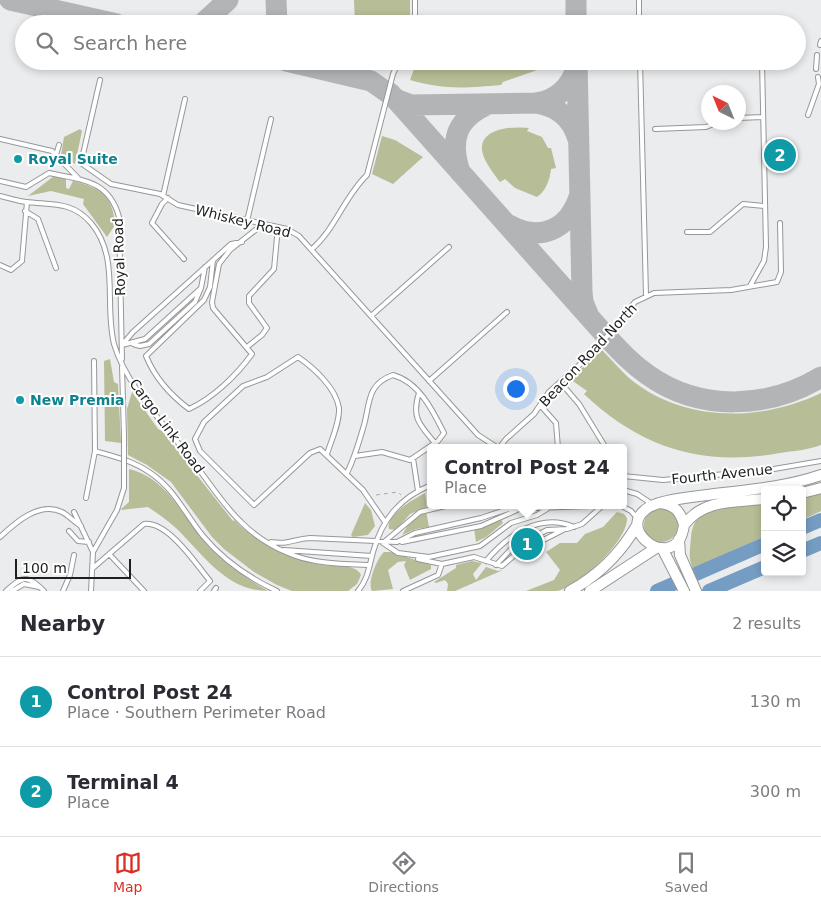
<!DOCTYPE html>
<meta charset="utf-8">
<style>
:root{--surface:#fff;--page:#f7f7f7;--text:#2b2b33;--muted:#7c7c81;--line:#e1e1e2;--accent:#d93025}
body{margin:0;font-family:"DejaVu Sans",sans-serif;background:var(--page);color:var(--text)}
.controls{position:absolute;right:15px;bottom:15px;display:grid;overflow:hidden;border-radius:5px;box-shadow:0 2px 8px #0003}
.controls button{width:45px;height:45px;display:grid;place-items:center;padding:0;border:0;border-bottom:1px solid var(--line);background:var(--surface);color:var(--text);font:25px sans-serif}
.compass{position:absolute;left:701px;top:85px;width:45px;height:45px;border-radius:50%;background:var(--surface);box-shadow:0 2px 8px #0003;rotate:317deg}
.scale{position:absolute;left:15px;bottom:12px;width:116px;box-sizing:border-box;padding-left:5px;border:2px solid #1e1f1f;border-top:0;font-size:14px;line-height:18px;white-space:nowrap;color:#1e1f1f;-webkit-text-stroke:4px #fff;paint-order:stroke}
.you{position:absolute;left:515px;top:388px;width:18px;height:18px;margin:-12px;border:4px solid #fff;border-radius:50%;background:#1a73e8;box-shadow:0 0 0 8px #1a73e833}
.badge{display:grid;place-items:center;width:32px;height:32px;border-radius:50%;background:var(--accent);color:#fff;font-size:16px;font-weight:700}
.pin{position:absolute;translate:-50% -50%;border:2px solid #fff;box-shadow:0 1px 5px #0006}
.popup{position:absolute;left:427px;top:444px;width:200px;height:65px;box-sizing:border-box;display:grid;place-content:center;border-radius:5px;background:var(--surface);filter:drop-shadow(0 1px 4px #0005);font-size:16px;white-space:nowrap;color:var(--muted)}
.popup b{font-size:19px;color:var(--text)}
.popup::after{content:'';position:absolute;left:50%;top:100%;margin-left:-10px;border:10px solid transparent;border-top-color:var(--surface)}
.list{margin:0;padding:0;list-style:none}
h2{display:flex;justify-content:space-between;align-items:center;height:65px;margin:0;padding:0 20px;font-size:21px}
h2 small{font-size:16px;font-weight:400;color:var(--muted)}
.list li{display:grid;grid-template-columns:32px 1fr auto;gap:15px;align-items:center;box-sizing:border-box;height:90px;padding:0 20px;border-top:1px solid var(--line)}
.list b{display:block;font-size:19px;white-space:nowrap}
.list p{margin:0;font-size:16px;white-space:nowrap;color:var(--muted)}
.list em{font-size:16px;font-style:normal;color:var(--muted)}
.icon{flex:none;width:28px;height:28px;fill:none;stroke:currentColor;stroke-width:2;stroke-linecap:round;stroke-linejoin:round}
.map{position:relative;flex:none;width:821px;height:591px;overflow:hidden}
.search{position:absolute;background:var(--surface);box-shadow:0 2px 8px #0003;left:15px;right:15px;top:15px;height:55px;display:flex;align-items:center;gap:12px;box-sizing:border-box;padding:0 18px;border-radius:28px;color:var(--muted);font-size:19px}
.sheet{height:245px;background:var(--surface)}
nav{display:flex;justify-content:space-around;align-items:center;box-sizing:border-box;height:70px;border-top:1px solid var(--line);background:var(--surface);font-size:14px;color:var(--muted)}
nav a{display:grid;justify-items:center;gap:2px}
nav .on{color:var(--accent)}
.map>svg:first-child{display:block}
</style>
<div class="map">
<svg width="821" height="591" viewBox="0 0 821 591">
<rect width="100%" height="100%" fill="#eaecee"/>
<!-- green -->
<path fill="#b7bd96" d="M354,0H410V22L355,24Z
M417,61H545L540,69L503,82L501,85C465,88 445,90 410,80Z
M529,128L527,131L542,137L548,148H551L556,168L551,169C550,179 546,191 537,197L515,188L505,179L500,182C494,174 481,158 482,147C483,128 514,126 529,128Z
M80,129L82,131L75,164L68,159L66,163L61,155L64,137Z
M382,136L395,140L423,157L393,184L372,174Z
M54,176L66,178V188L69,189L73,181C100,188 113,195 115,225L107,237L83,204L84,199L51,191L28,196Z
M602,350C611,359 619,369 629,378C683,423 761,422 821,393V445C808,450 793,451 780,453C702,467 641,448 584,394L587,391L570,379Z
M110,359L114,382L118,384L121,443L105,441L104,361Z
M132,392L158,429L162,431L233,521L234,520C259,544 288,559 322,565C333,567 356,563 361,575L357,584L348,591H292L277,585L254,572L224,549L212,537L171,482L147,465L128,455L127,409Z
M129,469C169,479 182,517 207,545C224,563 246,578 268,591C226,591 203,554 176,528C167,520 157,513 148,507L120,510L129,502Z
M821,492V511L802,520V498Z
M425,493L427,507L410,514L396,530L389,529C385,515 414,499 425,493Z
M365,503L371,510L375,526L368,535L353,537L351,535Z
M765,503V536L693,569C688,559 690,549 691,538C693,500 736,505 765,503Z
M644 525a17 17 0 1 1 34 0a17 17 0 1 1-34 0Z
M426,511L429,527L416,529L402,535L411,520Z
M617,512L624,514L627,518C628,541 579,586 557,591C548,591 535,591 526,591L554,580L560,570L546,552L560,543H577L585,534L603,527Z
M501,519L503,523L486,537L476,542L474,528Z
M384,552H391L431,565V569L410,580L404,565L406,561L398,562L388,570L393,589L372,591C367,583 377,558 384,552Z
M472,561L482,563L473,574L476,580L486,567L498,571L503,570L455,591H447L448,584L445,580L436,583L434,582L456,568V565Z"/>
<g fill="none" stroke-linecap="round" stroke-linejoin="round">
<!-- river -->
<path stroke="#759dc3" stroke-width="14" d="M802,528L821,520
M802,551L821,543
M657,591L765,544
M709,591L765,567"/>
<!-- taxiway -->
<path stroke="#b2b4b6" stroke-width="21" d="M10,0L117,24
M276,0L277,24
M576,0V24
M202,24L228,0
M286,61L371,81L398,100L411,105L536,103
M577,61L582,292L583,302L588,314
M576,68C570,88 557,100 536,103C558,107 571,117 578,139
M390,93L607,337C620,351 632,364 648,375C700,412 768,409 821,377
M460,172C449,139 457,118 489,104
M509,225C540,242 568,230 579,197"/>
<!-- lane casing -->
<g stroke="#969799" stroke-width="6">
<path id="lane" d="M415,0V24
M639,0V24
M660,24L761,21
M820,45L821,41
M640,61L646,295
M816,69L817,55
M100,80L81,163L111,184L160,194L178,205L287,229L299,236L478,435L498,448
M808,115L819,84L818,77
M738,118L763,117
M655,129L706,127L719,122
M0,139L52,151L78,178
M56,155L59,145
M0,181L26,187L49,173C82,180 109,180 119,217L122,359
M0,196C9,198 17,201 26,202C52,205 72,201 91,223C120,257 104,304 114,344C126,386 168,428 194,463C209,482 223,505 241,522C254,535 271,546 288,553C312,564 344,564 370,565
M163,196L185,99
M168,198L162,204L152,223L184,259
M25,211L38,219L56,268
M247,221L271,119
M687,232H710L743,204L765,206
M312,249C336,228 344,197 367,175L393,74L399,61
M213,260L210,287L204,300L146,356C155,378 169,394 189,409C213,398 236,376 252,354L213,308L212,302L219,264L230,250L258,228L259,223
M0,265L11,270L22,261L27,202
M750,286L764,261L766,247L762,61
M371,316L449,247
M133,344L140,346L149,344L195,302L201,288L205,267
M122,345L133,332L231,244L242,242
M122,345L145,339L200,289
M247,347L262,335L267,328L249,303V296L274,269L278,227
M122,366L124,436
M429,381L507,312
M560,382L579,404L606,448
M419,393C411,418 420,425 435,443
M540,405L556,423L558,448
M499,448L506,439L534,414L549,392L596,350L635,302L654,293L731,290L777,282L781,272L780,223
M95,451C113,456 133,461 149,472C174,488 185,514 203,536C223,560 249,578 277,591
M327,454C331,441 340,422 339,408C336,388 314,368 298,357L267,377L243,386L204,422L195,439L200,451L254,505L310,453L320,449L363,490L385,522
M413,458L418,491
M347,473C355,457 359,442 364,425C370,403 367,384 393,375C419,382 433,411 444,433L438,441L410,460L382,452L355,456
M623,476L663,480L768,470L821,461
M623,490L637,494L652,504
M86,498L95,451L94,361
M620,505L631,511L637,518
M74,512L93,552L91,591
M69,531L78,541L89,542
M0,537C15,523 39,501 62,512C68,515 74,522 81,526
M271,542C289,545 293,539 310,538L397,542L415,533L481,518L508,509L616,505
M384,542L420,512L450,505
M402,542L481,526L517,510
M383,543L398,553L429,557L480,546L511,523L537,515L547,509
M284,550L372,556
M93,552L117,510L124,488
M110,555L144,591
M418,559L442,564L474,557L502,566L516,554L563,530
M486,561C508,535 540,512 574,527
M496,565L512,548L547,530L567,529L582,524L601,507
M93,568L144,524C168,521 196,564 210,581L200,591
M6,591C24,575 27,575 44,591
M12,591L24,584L39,587
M63,591L70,575L74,555
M214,591L216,588
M358,591C368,579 369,567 373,552C382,520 399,498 431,485
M403,591L438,575L442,564"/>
</g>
<!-- secondary casing -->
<g stroke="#969799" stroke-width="12">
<path id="secondary" d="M802,493L821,488
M660,503C674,505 680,510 684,525C676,583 595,516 667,501C718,491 772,492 821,475
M684,525C703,499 735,502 765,499
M679,539L680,555L696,591
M662,548L684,591
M570,591C599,575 621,553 637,525
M590,591L656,548"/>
</g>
<!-- path -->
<path stroke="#a8a9ab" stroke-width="1" stroke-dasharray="4 4" stroke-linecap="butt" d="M376,495L398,492L401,495"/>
<!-- lane -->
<use href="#lane" stroke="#fff" stroke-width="4"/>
<!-- secondary -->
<use href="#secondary" stroke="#fff" stroke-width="10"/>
<!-- lane-bridge casing -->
<g stroke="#969799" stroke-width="6" stroke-linecap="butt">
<path id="lane-bridge" d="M124,436V488"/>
</g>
<!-- lane-bridge -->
<use href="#lane-bridge" stroke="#fff" stroke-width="4"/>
</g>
<!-- markers -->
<g fill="#0f9aa8" stroke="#fff" stroke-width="2">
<circle cx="18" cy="159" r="5"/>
<circle cx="20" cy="400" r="5"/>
</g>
<g text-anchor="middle" stroke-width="4" stroke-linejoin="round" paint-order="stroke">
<!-- culture labels -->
<g font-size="14" font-weight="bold" fill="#0d838f" stroke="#fff" text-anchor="start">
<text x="28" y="164">Royal Suite</text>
<text x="30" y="405">New Premia</text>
</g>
<!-- street labels -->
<g font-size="14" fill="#1e1f1f" stroke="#fff">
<text transform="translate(243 221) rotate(14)" y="5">Whiskey Road</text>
<text transform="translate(119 257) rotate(-92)" y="5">Royal Road</text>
<text transform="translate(588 355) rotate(-47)" y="5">Beacon Road North</text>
<text transform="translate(167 426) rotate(53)" y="5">Cargo Link Road</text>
<text transform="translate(722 474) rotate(-6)" y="5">Fourth Avenue</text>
</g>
</g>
</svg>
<div class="controls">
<button><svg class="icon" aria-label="locate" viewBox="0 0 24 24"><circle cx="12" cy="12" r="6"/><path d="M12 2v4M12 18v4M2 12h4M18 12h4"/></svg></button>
<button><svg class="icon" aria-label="layers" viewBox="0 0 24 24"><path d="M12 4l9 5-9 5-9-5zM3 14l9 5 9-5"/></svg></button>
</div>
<svg class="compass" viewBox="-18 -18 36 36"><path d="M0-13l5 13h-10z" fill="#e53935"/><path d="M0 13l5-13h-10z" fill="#7c7c81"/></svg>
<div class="scale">100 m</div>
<div class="you"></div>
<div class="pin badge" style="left:527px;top:544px;background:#0f9aa8">1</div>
<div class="popup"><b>Control Post 24</b>Place</div>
<div class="pin badge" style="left:780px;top:155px;background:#0f9aa8">2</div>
<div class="search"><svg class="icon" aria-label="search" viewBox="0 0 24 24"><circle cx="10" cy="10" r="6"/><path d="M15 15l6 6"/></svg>Search here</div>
</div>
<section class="sheet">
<h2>Nearby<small>2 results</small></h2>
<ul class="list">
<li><span class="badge" style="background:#0f9aa8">1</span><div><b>Control Post 24</b><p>Place · Southern Perimeter Road</p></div><em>130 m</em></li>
<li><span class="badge" style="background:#0f9aa8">2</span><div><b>Terminal 4</b><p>Place</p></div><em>300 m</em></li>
</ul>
</section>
<nav>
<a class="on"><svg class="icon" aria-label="map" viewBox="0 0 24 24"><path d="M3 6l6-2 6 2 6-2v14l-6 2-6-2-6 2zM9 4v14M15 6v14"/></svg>Map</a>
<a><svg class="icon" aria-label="directions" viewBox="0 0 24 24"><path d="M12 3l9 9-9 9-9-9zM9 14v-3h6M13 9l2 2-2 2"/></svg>Directions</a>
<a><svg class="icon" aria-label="saved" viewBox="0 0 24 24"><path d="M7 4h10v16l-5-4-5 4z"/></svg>Saved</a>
</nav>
